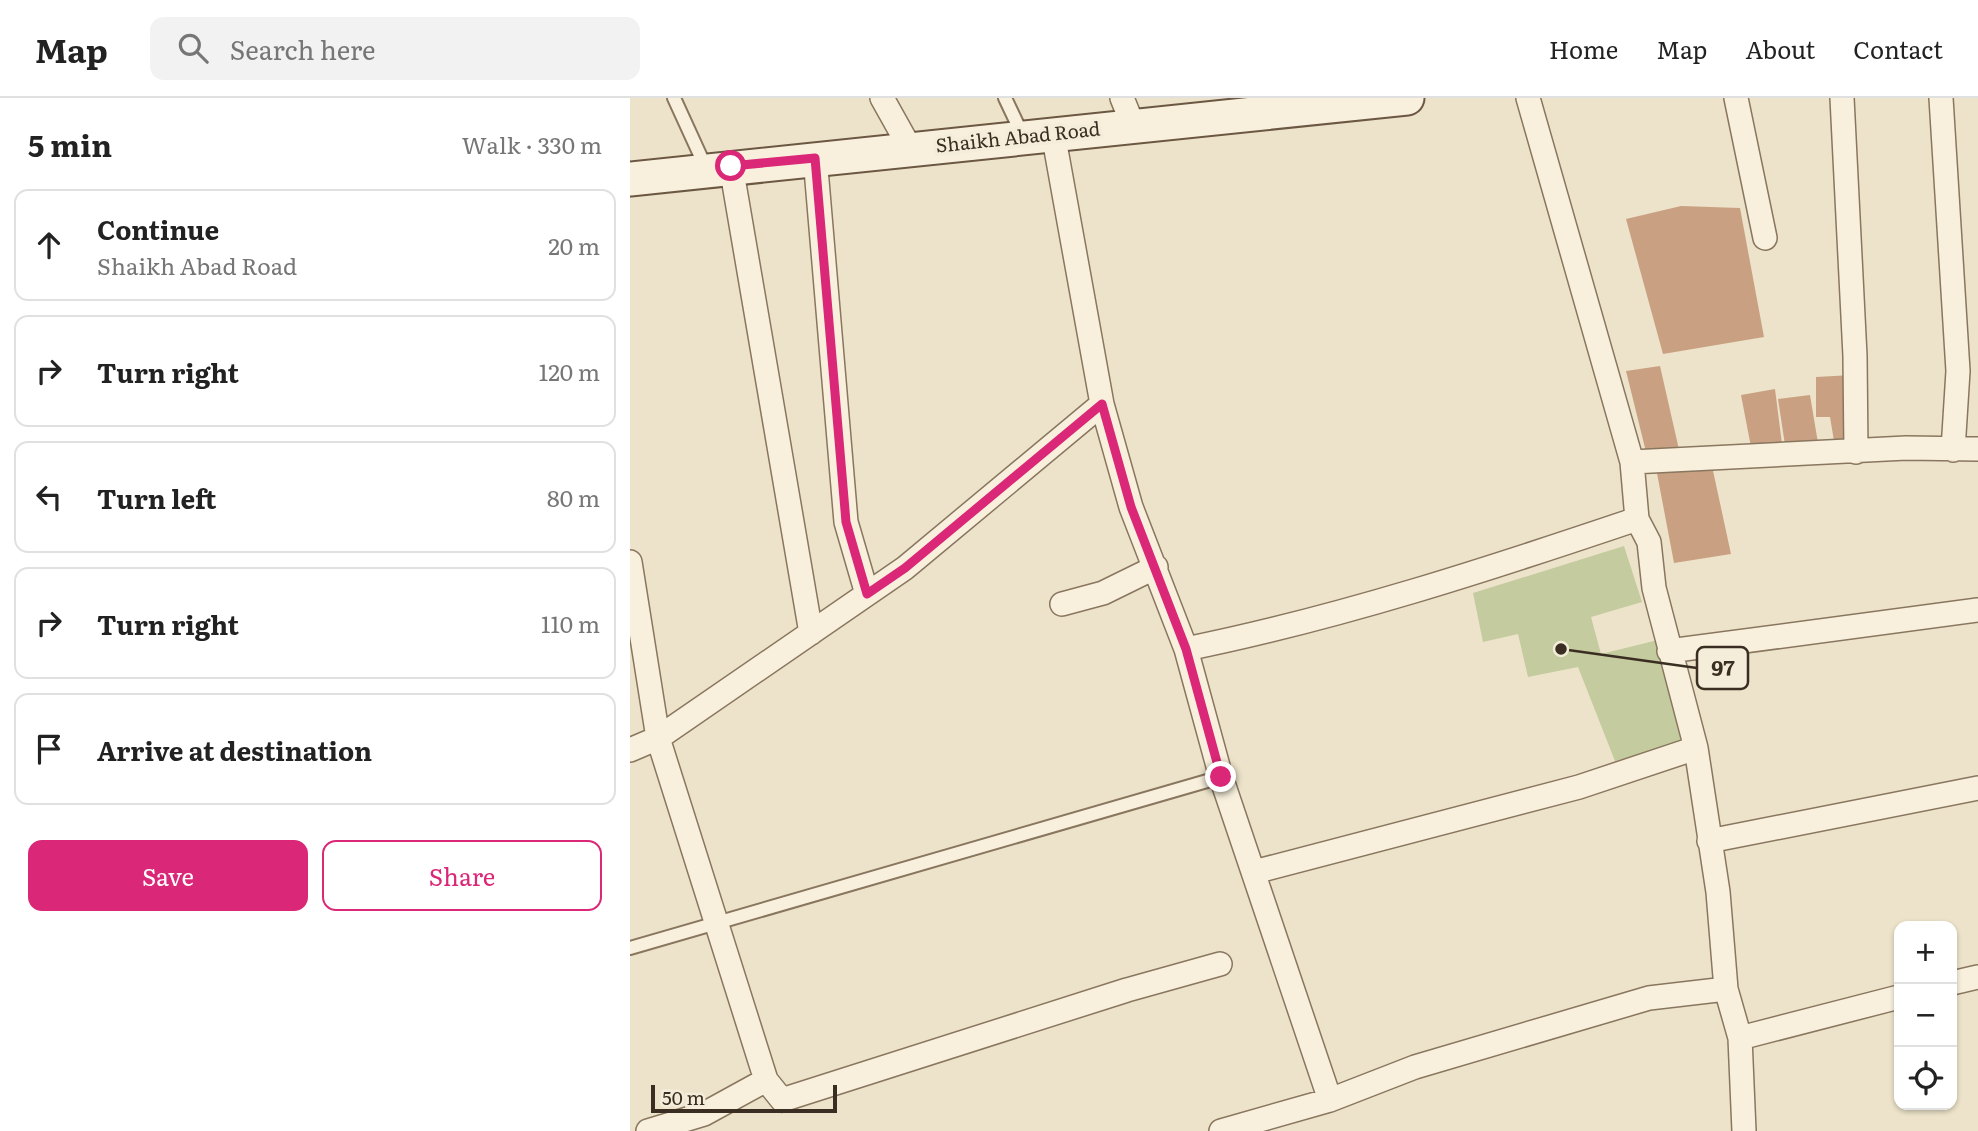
<!DOCTYPE html>
<meta charset="utf-8">
<style>
:root{--surface:#fff;--page:#f2f2f2;--text:#222;--muted:#767676;--line:#e0e0e0;--accent:#db2777}
body{margin:0;font-family:Literata,serif;background:var(--page);color:var(--text)}
.controls{position:absolute;right:21px;bottom:21px;display:grid;overflow:hidden;border-radius:14px;box-shadow:0 2px 5px #0004}
.controls button{width:63px;height:63px;display:grid;place-items:center;padding:0;border:0;border-bottom:2px solid var(--line);background:var(--surface);color:var(--text);font:35px sans-serif}
.scale{position:absolute;left:21px;bottom:18px;width:186px;box-sizing:border-box;padding-left:7px;border:4px solid #3a2e22;border-top:0;font-size:19px;line-height:24px;white-space:nowrap;color:#3a2e22;-webkit-text-stroke:5px #f4edd9;paint-order:stroke}
.stop{position:absolute;width:21px;height:21px;margin:-16px;border:5px solid #db2777;border-radius:50%;background:#fff}
.stop.end{background:#db2777;border-color:#fff;box-shadow:0 2px 7px #0008}
.list{margin:0;padding:0;list-style:none}
h2{display:flex;justify-content:space-between;align-items:center;height:91px;margin:0;padding:0 28px;font-size:30px}
h2 small{font-size:23px;font-weight:400;color:var(--muted)}
.list li{display:grid;grid-template-columns:46px 1fr auto;gap:21px;align-items:center;box-sizing:border-box;height:112px;margin:0 14px 14px;padding:0 14px;border:2px solid var(--line);border-radius:14px}
.list b{display:block;font-size:26px;white-space:nowrap}
.list p{margin:0;font-size:23px;white-space:nowrap;color:var(--muted)}
.list em{font-size:23px;font-style:normal;color:var(--muted)}
.actions{display:flex;gap:14px;padding:21px 28px}
.actions a{flex:1;padding:16px 0;border:2px solid var(--accent);border-radius:14px;text-align:center;font-size:24px;color:var(--accent)}
.actions .main{background:var(--accent);color:#fff}
.icon{flex:none;width:38px;height:38px;fill:none;stroke:currentColor;stroke-width:2;stroke-linecap:round;stroke-linejoin:round}
.map{position:relative;flex:none;width:1348px;height:1033px;overflow:hidden}
header{display:flex;align-items:center;gap:42px;box-sizing:border-box;height:98px;padding:0 35px;background:var(--surface);border-bottom:2px solid var(--line)}
header strong{font-size:33px}
nav{display:flex;gap:38px;margin-inline-start:auto;font-size:24px}
.search{width:490px;height:63px;background:var(--page);display:flex;align-items:center;gap:18px;box-sizing:border-box;padding:0 24px;border-radius:14px;color:var(--muted);font-size:26px}
main{display:flex}
aside{flex:1;background:var(--surface)}
.map>svg:first-child{display:block}
</style>
<header>
<strong>Map</strong>
<div class="search"><svg class="icon" aria-label="search" viewBox="0 0 24 24"><circle cx="10" cy="10" r="6"/><path d="M15 15l6 6"/></svg>Search here</div>
<nav><a>Home</a><a>Map</a><a>About</a><a>Contact</a></nav>
</header>
<main>
<aside>
<h2>5 min<small>Walk · 330 m</small></h2>
<ul class="list">
<li><svg class="icon" aria-label="ahead" viewBox="0 0 24 24"><path d="M12 20V5M6 11l6-6 6 6"/></svg><div><b>Continue</b><p>Shaikh Abad Road</p></div><em>20 m</em></li>
<li><svg class="icon" aria-label="right" viewBox="0 0 24 24"><path d="M7 20v-9h11M14 6l5 5-5 5"/></svg><div><b>Turn right</b></div><em>120 m</em></li>
<li><svg class="icon" aria-label="left" viewBox="0 0 24 24"><path d="M17 20v-9H6M10 6l-5 5 5 5"/></svg><div><b>Turn left</b></div><em>80 m</em></li>
<li><svg class="icon" aria-label="right" viewBox="0 0 24 24"><path d="M7 20v-9h11M14 6l5 5-5 5"/></svg><div><b>Turn right</b></div><em>110 m</em></li>
<li><svg class="icon" aria-label="arrive" viewBox="0 0 24 24"><path d="M6 21V4h12l-3 4 3 4H6"/></svg><div><b>Arrive at destination</b></div></li>
</ul>
<div class="actions"><a class="main">Save</a><a>Share</a></div>
</aside>
<div class="map">
<svg width="1348" height="1033" viewBox="0 0 1348 1033">
<rect width="100%" height="100%" fill="#ede3ca"/>
<!-- green -->
<path fill="#c4cb9e" d="M994,448L1012,504L961,519L971,556L1028,542L1056,645L985,663L948,569L898,579L888,536L853,544L843,495Z"/>
<!-- building -->
<path fill="#c9a182" d="M1051,108L1110,110L1134,239L1033,256L996,121Z
M1030,268L1050,356L1017,358L996,273Z
M1222,277L1224,342L1204,343L1200,319H1186V279Z
M1145,291L1152,346L1121,349L1111,297Z
M1180,297L1188,345L1155,347L1148,301Z
M1082,368L1101,456L1044,465L1026,370Z"/>
<g fill="none" stroke-linecap="round" stroke-linejoin="round">
<!-- service casing -->
<g stroke="#89765f" stroke-width="16">
<path id="service" d="M44,0L76,70
M375,0L393,38
M0,850L591,679"/>
</g>
<!-- minor casing -->
<g stroke="#89765f" stroke-width="26">
<path id="minor" d="M252,0L280,50
M492,0L503,27
M898,0L1002,364L1007,421L1019,444L1024,490L1066,650L1088,794L1096,891L1110,940L1114,1033
M1106,0L1135,140
M1212,0L1225,258L1226,354
M1311,0L1328,273L1323,352
M423,35L472,306L501,409L556,551L591,679L700,1002
M185,59L216,424L237,496
M101,68L181,535
M1002,364L1276,350L1348,351
M0,464L28,640L136,982L152,1002L497,892L590,866
M432,506L473,495L526,469
M556,551C709,520 859,471 1007,421
M1039,553L1348,512
M0,652L28,640L275,470L472,306
M1079,743L1348,690
M624,774L949,689L1066,650
M1322,885L1348,879
M1110,940L1269,899
M18,1033L74,1016L136,982
M591,1033L700,1002L785,969L1019,900L1096,891"/>
</g>
<!-- secondary casing -->
<g stroke="#6b5742" stroke-width="37">
<path id="secondary" d="M0,81L777,0"/>
</g>
<!-- service -->
<use href="#service" stroke="#f8f0dd" stroke-width="12"/>
<!-- minor -->
<use href="#minor" stroke="#f8f0dd" stroke-width="23"/>
<!-- secondary -->
<use href="#secondary" stroke="#f8f0dd" stroke-width="33"/>
</g>
<g fill="none" stroke-linecap="round" stroke-linejoin="round">
<!-- route -->
<path stroke="#db2777" stroke-width="9" d="M101,68L185,60L216,424L237,496L275,470L472,306L501,409L556,551L591,679"/>
</g>
<g text-anchor="middle" stroke-width="7" stroke-linejoin="round" paint-order="stroke">
<!-- street labels -->
<g font-size="19" fill="#3a2e22" stroke="#f4edd9">
<text transform="translate(388 39) rotate(-6)" y="7">Shaikh Abad Road</text>
</g>
</g>
<!-- callouts -->
<path fill="none" stroke="#3a2e22" stroke-width="2.5" d="M931 551L1067 570"/>
<circle fill="#3a2e22" stroke="#f4edd9" stroke-width="2.5" cx="931" cy="551" r="7"/>
<rect fill="#f4edd9" stroke="#3a2e22" stroke-width="2.5" x="1067" y="549" width="51" height="42" rx="7"/>
<g font-size="21" text-anchor="middle" font-weight="bold" fill="#3a2e22">
<text x="1093" y="578">97</text>
</g>
</svg>
<div class="controls">
<button>+</button>
<button>−</button>
<button><svg class="icon" aria-label="locate" viewBox="0 0 24 24"><circle cx="12" cy="12" r="6"/><path d="M12 2v4M12 18v4M2 12h4M18 12h4"/></svg></button>
</div>
<div class="scale">50 m</div>
<div class="stop" style="left:101px;top:68px"></div>
<div class="stop end" style="left:591px;top:679px"></div>
</div>
</main>
